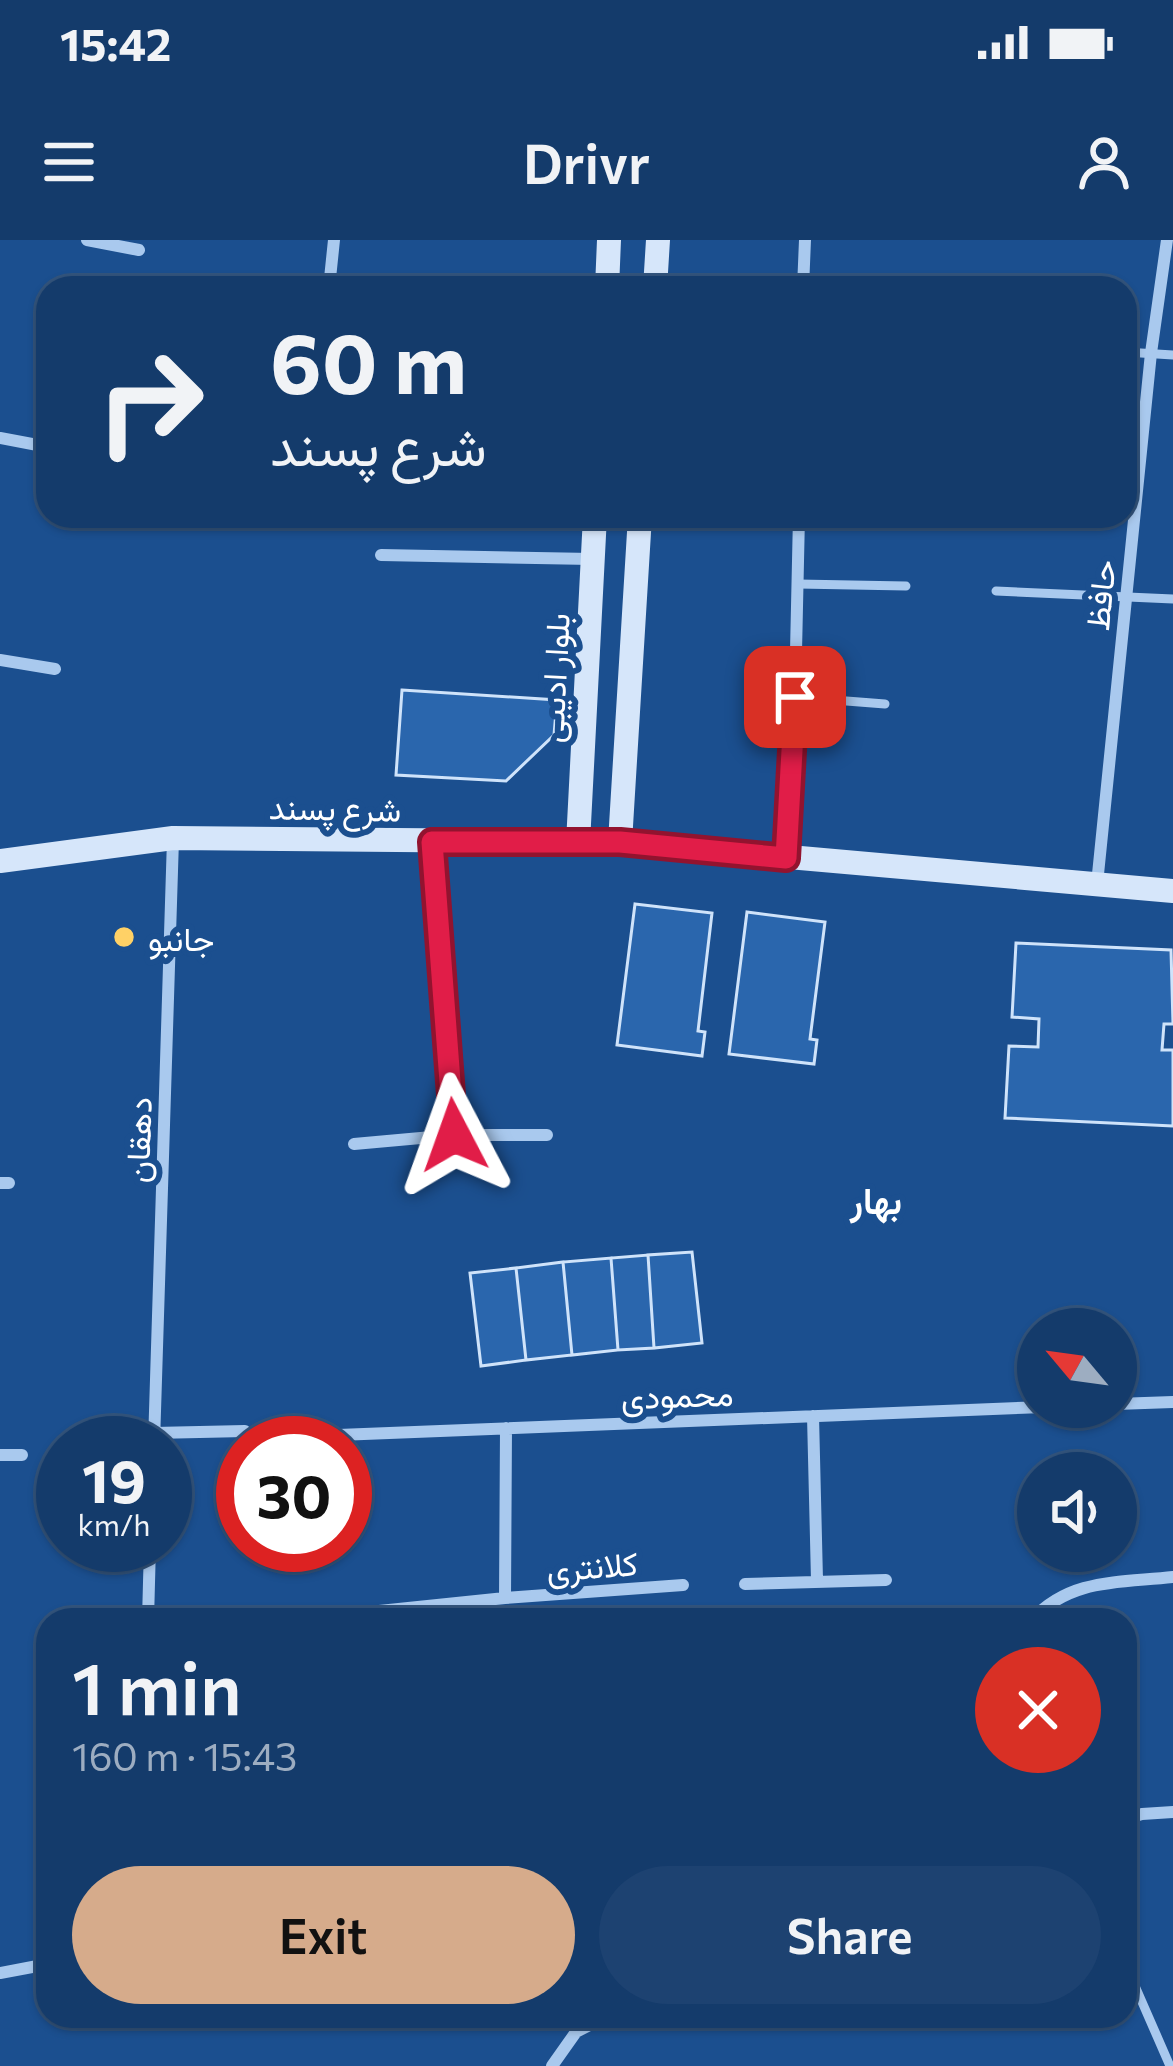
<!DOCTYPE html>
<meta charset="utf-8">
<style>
:root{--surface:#143b6b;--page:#1d4271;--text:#f1f3f6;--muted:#9dadc1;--line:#33557e;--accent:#d6ab8b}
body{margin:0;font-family:Commissioner,Vazirmatn,sans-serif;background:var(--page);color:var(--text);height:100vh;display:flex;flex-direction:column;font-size:45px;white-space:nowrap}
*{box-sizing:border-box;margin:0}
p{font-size:39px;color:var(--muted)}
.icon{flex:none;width:66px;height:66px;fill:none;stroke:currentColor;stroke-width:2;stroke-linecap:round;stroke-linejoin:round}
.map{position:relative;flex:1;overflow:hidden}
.side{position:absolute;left:36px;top:1368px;width:1101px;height:420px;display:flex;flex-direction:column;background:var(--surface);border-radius:36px;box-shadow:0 3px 9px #0004,0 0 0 3px var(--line)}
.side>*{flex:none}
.banner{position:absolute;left:36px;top:36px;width:1101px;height:252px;border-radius:36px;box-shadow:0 3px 9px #0004,0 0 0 3px var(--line);background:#143b6b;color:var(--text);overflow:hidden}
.needle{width:78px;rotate:299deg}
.buttons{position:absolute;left:1017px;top:1068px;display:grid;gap:24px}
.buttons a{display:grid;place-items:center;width:120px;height:120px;border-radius:50%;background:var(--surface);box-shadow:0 3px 9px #0004,0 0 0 3px var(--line);font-size:60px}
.speed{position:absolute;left:36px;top:1176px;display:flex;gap:24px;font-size:60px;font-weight:700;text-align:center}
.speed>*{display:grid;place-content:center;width:156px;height:156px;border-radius:50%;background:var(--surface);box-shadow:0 3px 9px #0004,0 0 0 3px var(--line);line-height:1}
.speed small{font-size:30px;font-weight:400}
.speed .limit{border:18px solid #d22;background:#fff;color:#111}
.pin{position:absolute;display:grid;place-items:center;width:102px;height:102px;color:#fff;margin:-51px;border-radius:24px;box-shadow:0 6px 18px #0006}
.me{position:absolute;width:132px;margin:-66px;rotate:356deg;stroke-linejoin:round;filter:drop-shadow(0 0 9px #0008)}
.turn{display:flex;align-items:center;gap:42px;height:252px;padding:0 36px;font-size:54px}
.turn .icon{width:156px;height:156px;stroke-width:2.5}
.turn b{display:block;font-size:84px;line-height:102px}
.round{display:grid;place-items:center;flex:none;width:126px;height:126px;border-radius:63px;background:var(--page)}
.overview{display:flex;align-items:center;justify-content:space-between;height:204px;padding:0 36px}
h1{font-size:72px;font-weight:600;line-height:90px}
.cta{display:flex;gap:24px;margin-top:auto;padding:24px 36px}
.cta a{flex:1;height:138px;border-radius:72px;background:var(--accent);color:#111;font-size:48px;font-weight:600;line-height:138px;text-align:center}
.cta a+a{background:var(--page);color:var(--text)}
.status{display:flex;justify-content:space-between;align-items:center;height:84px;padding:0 60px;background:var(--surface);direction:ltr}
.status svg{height:33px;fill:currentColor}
header{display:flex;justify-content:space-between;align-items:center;height:156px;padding:0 36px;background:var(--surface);font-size:54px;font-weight:600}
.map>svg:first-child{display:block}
.building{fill:#2a66ad;stroke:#cfe3fa;stroke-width:3}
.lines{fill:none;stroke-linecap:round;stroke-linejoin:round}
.service{stroke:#a9c9ee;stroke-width:9}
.minor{stroke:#a9c9ee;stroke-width:12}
.secondary{stroke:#d6e6fa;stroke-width:24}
.route-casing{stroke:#92132f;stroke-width:30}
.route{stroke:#e11d48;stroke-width:21}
.poi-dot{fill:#ffd166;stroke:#1b4f8f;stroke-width:4.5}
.labels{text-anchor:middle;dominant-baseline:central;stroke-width:12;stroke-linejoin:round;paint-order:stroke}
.street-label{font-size:33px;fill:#fff;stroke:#1b4f8f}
.poi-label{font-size:33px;fill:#fff;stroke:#1b4f8f;text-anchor:start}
.neighbourhood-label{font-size:36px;font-weight:bold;fill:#fff;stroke:#1b4f8f}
</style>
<div class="status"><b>15:42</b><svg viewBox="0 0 49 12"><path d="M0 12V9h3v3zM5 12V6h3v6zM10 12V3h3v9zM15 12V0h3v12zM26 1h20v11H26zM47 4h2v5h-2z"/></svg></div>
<header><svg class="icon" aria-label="menu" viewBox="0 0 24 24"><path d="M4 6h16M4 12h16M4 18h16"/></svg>Drivr<svg class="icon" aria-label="person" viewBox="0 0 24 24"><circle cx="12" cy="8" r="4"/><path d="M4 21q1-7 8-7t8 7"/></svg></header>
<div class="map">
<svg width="1173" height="1826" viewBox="0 0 1173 1826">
<rect width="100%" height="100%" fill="#1b4f8f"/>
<!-- building -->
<path class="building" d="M402 450 557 460 554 495 506 541 396 535Z
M635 664 712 673 698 791 705 792 702 816 617 805Z
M747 672 825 682 810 799 817 800 814 824 729 814Z
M1016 703 1171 710 1173 784H1164L1162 810H1173V886L1005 878 1009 806 1038 807 1039 779 1012 777Z
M692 1012 702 1103 654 1108 648 1015Z
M648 1015 654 1108 618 1110 611 1018Z
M611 1018 618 1110 572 1115 563 1022Z
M563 1022 572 1115 526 1120 516 1028Z
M516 1028 526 1120 481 1126 470 1033Z"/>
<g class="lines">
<!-- service -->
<path class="service" d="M1125 112 1173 115
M798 344 906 346
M996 351 1173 359
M795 457 885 464
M1125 1723 1170 1826"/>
<!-- minor -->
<path class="minor" d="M87 0 139 10
M329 48 334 0
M803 48 805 0
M0 198 48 207
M381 315 592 319
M0 420 55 429
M432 602 454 895
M786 617 795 457 799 276
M1097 644 1151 113 1167 0
M354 904 454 895H547
M0 943H9
M1116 1164 1173 1162
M813 1176 817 1340
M154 1193 245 1191
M313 1196 1044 1167
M154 1203 173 599
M0 1215H22
M745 1344 886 1340
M505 1358 506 1188
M148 1380 150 1305
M292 1380 505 1358 683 1345
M1032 1380C1070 1338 1120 1343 1173 1337
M1125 1579 1142 1574 1173 1572
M0 1733 48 1724
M552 1826 576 1792 607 1776"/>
<!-- secondary -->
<path class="secondary" d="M607 48 609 0
M655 48 658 0
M620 602 640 276
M578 603 595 276
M0 621 173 598 620 602 1173 651"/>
</g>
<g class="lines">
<!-- route casing -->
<g class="route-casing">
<path id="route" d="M454 895 432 602H620L786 618 795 457"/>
</g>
<!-- route -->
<use href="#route" class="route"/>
</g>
<!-- markers -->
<circle class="poi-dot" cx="124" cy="697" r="12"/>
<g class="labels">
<!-- street labels -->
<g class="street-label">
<text transform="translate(1099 355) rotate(-84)">حافظ</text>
<text transform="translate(553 438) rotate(-87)">بلوار ادیبی</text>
<text transform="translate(335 567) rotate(1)">شرع پسند</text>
<text transform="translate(137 900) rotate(-88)">دهقان</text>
<text transform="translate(677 1154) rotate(-2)">محمودی</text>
<text transform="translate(592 1325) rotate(-4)">کلانتری</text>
</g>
<!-- poi labels -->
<g class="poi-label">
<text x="148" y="697">جانبو</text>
</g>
<!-- neighbourhood labels -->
<g class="neighbourhood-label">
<text x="876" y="959">بهار</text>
</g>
</g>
</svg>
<div class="buttons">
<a><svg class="needle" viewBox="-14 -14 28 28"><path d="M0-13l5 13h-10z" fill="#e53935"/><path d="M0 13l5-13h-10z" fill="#9dadc1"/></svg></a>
<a><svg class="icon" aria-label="sound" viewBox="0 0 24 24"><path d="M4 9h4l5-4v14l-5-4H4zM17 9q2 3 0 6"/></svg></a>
</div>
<div class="speed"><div>19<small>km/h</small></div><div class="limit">30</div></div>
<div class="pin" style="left:795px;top:457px;background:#d93025"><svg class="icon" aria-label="arrive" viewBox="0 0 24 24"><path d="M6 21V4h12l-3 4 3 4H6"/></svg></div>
<svg class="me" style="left:454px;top:895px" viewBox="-20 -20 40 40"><path d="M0-17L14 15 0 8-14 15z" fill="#e11d48" stroke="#fff" stroke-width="4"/></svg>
<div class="banner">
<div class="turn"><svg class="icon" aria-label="right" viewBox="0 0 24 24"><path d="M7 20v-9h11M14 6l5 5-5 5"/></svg><div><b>60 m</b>شرع پسند</div></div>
</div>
<section class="side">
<div class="overview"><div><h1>1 min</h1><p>160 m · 15:43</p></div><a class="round" style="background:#d93025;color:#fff"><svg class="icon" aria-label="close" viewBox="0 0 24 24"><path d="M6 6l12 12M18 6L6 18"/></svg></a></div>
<div class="cta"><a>Exit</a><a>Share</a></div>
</section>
</div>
